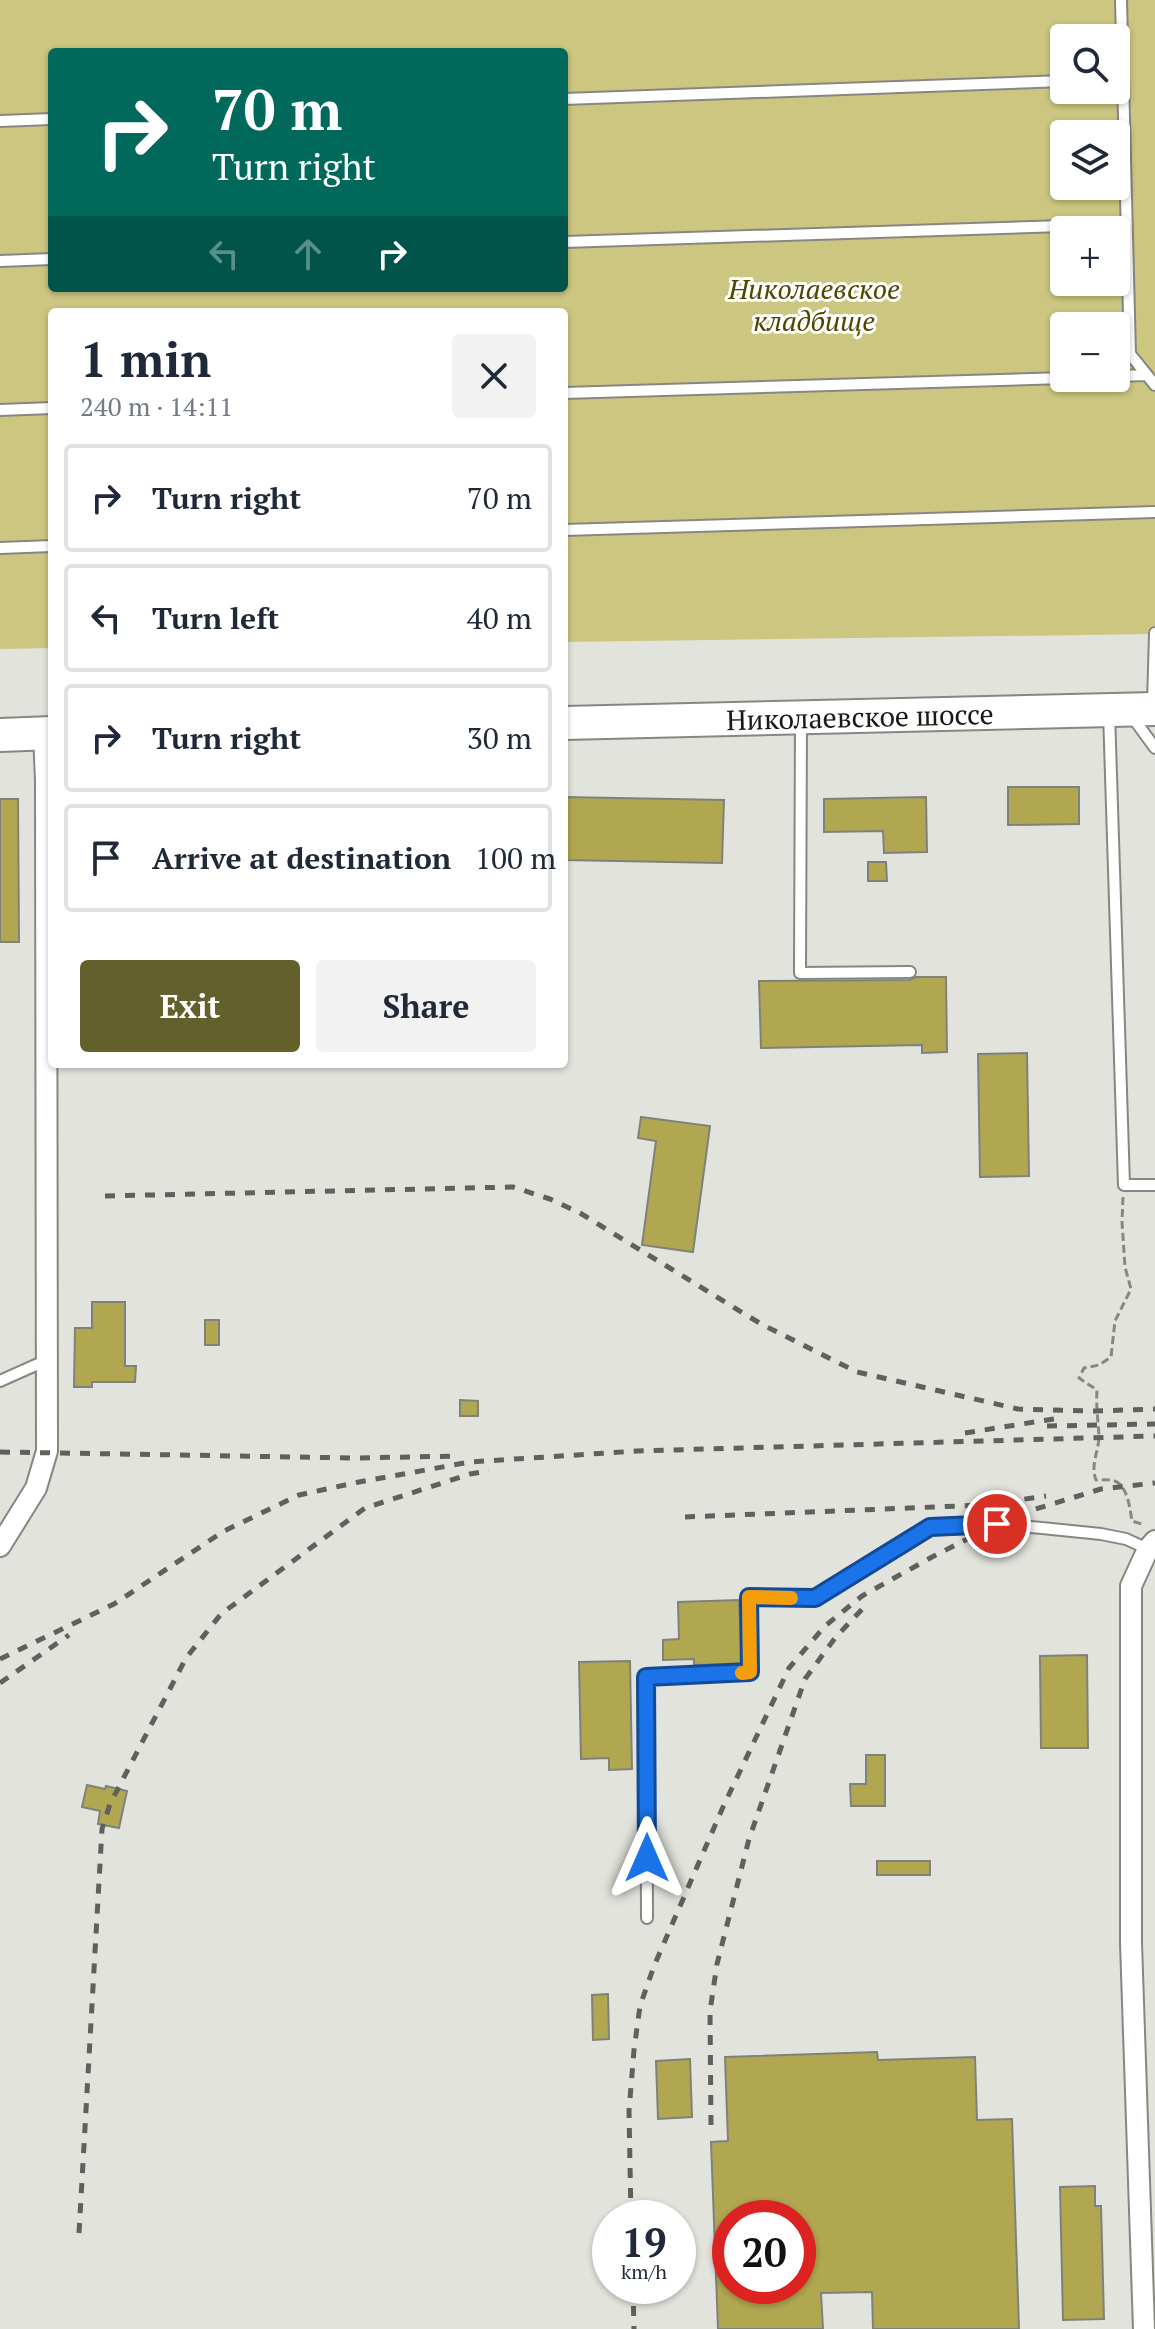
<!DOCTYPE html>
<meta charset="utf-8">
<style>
:root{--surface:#fff;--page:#f2f2f3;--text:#1f2937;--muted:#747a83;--line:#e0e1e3;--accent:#64602c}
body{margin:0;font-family:"PT Serif",serif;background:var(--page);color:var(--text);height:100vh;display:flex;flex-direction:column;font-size:30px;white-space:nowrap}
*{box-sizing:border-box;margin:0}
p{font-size:26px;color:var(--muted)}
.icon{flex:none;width:44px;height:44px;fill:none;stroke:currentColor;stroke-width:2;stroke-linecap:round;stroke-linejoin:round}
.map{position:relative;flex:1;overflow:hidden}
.drawer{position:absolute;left:48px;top:308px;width:520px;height:760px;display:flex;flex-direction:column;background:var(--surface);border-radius:8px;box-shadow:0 2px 6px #0004}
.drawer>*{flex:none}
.guide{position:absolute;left:48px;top:48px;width:520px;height:244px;border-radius:8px;box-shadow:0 2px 6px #0004;background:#00695c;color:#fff;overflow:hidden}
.buttons{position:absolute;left:1050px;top:24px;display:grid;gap:16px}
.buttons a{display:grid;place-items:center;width:80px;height:80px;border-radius:8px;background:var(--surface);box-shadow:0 2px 6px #0004;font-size:40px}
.speed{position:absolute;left:592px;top:2200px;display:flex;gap:16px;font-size:40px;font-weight:700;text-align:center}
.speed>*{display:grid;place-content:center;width:104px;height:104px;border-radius:50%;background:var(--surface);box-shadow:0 2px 6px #0004;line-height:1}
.speed small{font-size:20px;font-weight:400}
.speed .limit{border:12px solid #d22;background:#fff;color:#111}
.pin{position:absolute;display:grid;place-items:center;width:68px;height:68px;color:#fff;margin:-34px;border:4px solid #fff;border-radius:50%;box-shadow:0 2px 8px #0007}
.me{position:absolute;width:88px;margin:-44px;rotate:0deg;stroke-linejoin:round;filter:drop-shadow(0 0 6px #0008)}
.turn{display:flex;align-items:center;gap:28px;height:168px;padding:0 32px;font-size:36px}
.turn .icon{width:104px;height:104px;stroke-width:2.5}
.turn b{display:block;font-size:56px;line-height:68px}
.lanes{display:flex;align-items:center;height:76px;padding:0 32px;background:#0003;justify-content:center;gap:40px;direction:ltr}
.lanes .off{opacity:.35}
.round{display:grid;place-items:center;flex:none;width:84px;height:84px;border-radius:8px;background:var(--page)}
.overview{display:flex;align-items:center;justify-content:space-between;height:136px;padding:0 32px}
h1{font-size:48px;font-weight:800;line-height:60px}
.cta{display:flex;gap:16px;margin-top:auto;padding:16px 32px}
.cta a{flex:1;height:92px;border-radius:8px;background:var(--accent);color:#fff;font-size:32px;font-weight:800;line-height:92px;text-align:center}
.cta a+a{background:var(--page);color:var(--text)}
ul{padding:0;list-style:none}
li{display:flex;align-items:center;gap:24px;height:108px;margin:0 16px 12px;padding:0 16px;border:4px solid var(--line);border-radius:8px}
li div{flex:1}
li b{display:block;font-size:30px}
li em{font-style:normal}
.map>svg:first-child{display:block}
.green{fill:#ccc681;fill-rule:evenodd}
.building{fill:#b0a750;stroke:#81817c;stroke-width:2;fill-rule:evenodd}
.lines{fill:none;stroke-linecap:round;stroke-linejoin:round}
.service-casing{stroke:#878782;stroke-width:14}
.minor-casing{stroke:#878782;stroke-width:24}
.primary-casing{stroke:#878782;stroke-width:36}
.path{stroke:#878783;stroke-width:3;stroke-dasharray:8 4;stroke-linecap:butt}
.service{stroke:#fff;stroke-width:10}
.minor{stroke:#fff;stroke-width:20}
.primary{stroke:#fff;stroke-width:32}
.rail{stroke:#60605d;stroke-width:5;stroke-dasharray:10 10;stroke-linecap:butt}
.route-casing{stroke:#114b97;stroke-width:20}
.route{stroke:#1a73e8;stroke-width:14}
.slow{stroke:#f59e0b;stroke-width:14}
.labels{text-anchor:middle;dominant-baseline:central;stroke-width:6;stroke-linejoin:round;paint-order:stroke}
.park-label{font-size:28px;font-style:italic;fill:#4e4700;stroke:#fffffe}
.street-label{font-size:28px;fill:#191917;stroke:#fffffe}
</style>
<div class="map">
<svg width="1155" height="2329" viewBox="0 0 1155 2329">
<rect width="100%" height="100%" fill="#e3e3dd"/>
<!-- green -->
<path class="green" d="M0 0H1155V634L564 642V312H52V648L0 649ZM1064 38H1116V90H1064ZM52 52H564V288H52ZM1064 134H1116V186H1064ZM1064 230H1116V282H1064ZM1064 326H1116V378H1064Z"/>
<!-- building -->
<path class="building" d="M1008 787H1079V824L1008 825Z
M564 797 724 800 722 863 564 860Z
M926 797 927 852 884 853 883 831 824 832V799Z
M0 799H18L19 942H0Z
M868 862H886L887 881H868Z
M916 977H946L947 1052 922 1053V1045L761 1048 759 981 910 980Z
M1027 1053 1029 1176 980 1177 978 1054Z
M641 1117 710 1126 693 1252 642 1245 656 1141 638 1138Z
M92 1302H125V1366H136L135 1382H92V1387H74L75 1328H92Z
M205 1320H219V1345H205Z
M460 1400 478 1401V1416H460Z
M739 1600 742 1664 694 1665V1659L663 1660V1640L679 1639 678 1602Z
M1087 1655 1088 1748H1041L1040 1656Z
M630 1661 632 1769 609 1770V1758L581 1759 579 1662Z
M866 1755H885V1806H851L850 1784H866Z
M87 1785 105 1789 106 1786 127 1791 119 1828 98 1824 100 1811 82 1807Z
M877 1861H930V1875H877Z
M608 1994 609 2039 593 2040 592 1995Z
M877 2052 878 2060 975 2057 977 2120 1012 2119 1019 2329H873L872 2292 821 2293 823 2329H718L711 2142 728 2141 725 2057ZM730 2218H798V2286H730Z
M690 2059 692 2117 658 2119 656 2061Z
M1095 2186V2206H1101L1104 2319 1063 2320 1060 2187Z"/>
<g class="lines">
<!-- service casing -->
<g class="service-casing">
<path id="service" d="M1121 0 1130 354 1155 385
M564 99 1064 81
M0 121 52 119
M564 242 1127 224
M0 261 52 259
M1116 376 1147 375
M564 393 1064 378
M0 410 52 408
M564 530 1155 512
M0 548 52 546
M1153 703 1155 633
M1109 712 1124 1185H1155
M1131 715 1155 748
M801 720 800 973 910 972
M0 1381 47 1360
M647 1918 646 1677 750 1672 749 1597 815 1598 930 1527 997 1524 1042 1528 1101 1534 1126 1539 1148 1549"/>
</g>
<!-- minor casing -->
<g class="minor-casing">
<path id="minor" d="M0 1546 36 1488 47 1451 46 781 44 733
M1144 2329 1131 1943V1586L1148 1549 1155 1541"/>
</g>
<!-- primary casing -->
<g class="primary-casing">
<g id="primary">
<path id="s1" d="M564 723 1155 709"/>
<path d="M0 735 52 733"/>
</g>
</g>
<!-- path -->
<path class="path" d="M1123 1197 1122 1222 1125 1267 1131 1289 1115 1321 1111 1357 1099 1365 1084 1368 1079 1378 1097 1390C1096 1406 1098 1420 1099 1436 1099 1451 1090 1465 1096 1480 1102 1480 1112 1479 1117 1482 1128 1489 1130 1509 1132 1521L1145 1525"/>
<!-- service -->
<use href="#service" class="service"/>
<!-- minor -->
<use href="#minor" class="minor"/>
<!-- primary -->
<use href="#primary" class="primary"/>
<!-- rail -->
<path class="rail" d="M105 1196 513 1187 550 1199 580 1213 761 1324 857 1372 1018 1409 1096 1411 1155 1409
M1047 1426 1155 1424
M965 1433 1060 1418
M0 1452 356 1458 460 1456
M685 1517 984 1505 1046 1496
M0 1659 114 1604 224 1531 299 1495 359 1482 470 1462 637 1451 1155 1436
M0 1683 69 1635
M711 2125 710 2011 717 1964 749 1839 805 1679 835 1638 867 1604
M631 2218 629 2111 634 2050 640 2006 654 1966 723 1807 789 1668 825 1626 862 1596 932 1557 1013 1516 1101 1489 1155 1483
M79 2233 102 1829 110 1804 186 1658 221 1614 365 1508 470 1474 489 1471
M633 2286 634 2329"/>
</g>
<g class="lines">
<!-- route casing -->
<g class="route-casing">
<path id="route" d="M647 1858 646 1677 750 1672 749 1597 815 1598 930 1527 997 1524"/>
</g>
<!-- route -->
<use href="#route" class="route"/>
<!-- slow -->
<path class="slow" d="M742 1673 750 1672 749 1597 791 1598"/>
</g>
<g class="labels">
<!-- park labels -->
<g class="park-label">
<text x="814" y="288">Николаевское<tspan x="814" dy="32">кладбище</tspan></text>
</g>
<!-- street labels -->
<g class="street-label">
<text stroke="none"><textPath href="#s1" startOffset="296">Николаевское шоссе</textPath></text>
</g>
</g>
</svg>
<div class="buttons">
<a><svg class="icon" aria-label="search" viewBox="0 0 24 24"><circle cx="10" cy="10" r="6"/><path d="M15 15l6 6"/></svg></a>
<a><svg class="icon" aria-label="layers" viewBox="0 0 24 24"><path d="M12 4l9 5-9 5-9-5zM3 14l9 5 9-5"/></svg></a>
<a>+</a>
<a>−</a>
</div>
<div class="speed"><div>19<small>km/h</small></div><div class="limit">20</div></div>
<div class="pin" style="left:997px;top:1524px;background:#d93025"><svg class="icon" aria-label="arrive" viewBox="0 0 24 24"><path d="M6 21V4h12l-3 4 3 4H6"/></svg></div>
<svg class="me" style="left:647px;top:1858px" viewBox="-20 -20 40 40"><path d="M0-17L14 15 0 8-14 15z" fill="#1a73e8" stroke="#fff" stroke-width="4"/></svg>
<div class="guide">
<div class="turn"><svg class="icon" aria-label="right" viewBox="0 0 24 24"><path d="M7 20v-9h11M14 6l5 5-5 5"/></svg><div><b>70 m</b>Turn right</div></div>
<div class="lanes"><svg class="icon off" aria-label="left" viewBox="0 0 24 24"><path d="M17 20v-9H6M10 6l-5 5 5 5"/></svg><svg class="icon off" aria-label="ahead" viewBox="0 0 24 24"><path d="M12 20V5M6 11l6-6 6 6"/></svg><svg class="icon" aria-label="right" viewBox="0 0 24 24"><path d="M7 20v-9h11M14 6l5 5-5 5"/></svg></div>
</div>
<section class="drawer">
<div class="overview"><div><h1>1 min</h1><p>240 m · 14:11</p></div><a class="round"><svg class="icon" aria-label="close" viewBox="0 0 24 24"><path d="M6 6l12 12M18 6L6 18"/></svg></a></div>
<ul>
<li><svg class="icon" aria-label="right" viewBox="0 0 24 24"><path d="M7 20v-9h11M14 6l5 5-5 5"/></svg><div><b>Turn right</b></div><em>70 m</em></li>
<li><svg class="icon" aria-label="left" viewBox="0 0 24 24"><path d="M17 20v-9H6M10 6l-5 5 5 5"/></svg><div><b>Turn left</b></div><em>40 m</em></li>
<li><svg class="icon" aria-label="right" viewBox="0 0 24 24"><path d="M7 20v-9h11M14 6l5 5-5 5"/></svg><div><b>Turn right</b></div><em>30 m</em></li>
<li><svg class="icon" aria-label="arrive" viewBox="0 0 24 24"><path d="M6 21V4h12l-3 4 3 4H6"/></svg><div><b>Arrive at destination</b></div><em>100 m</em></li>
</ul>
<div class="cta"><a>Exit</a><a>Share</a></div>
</section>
</div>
